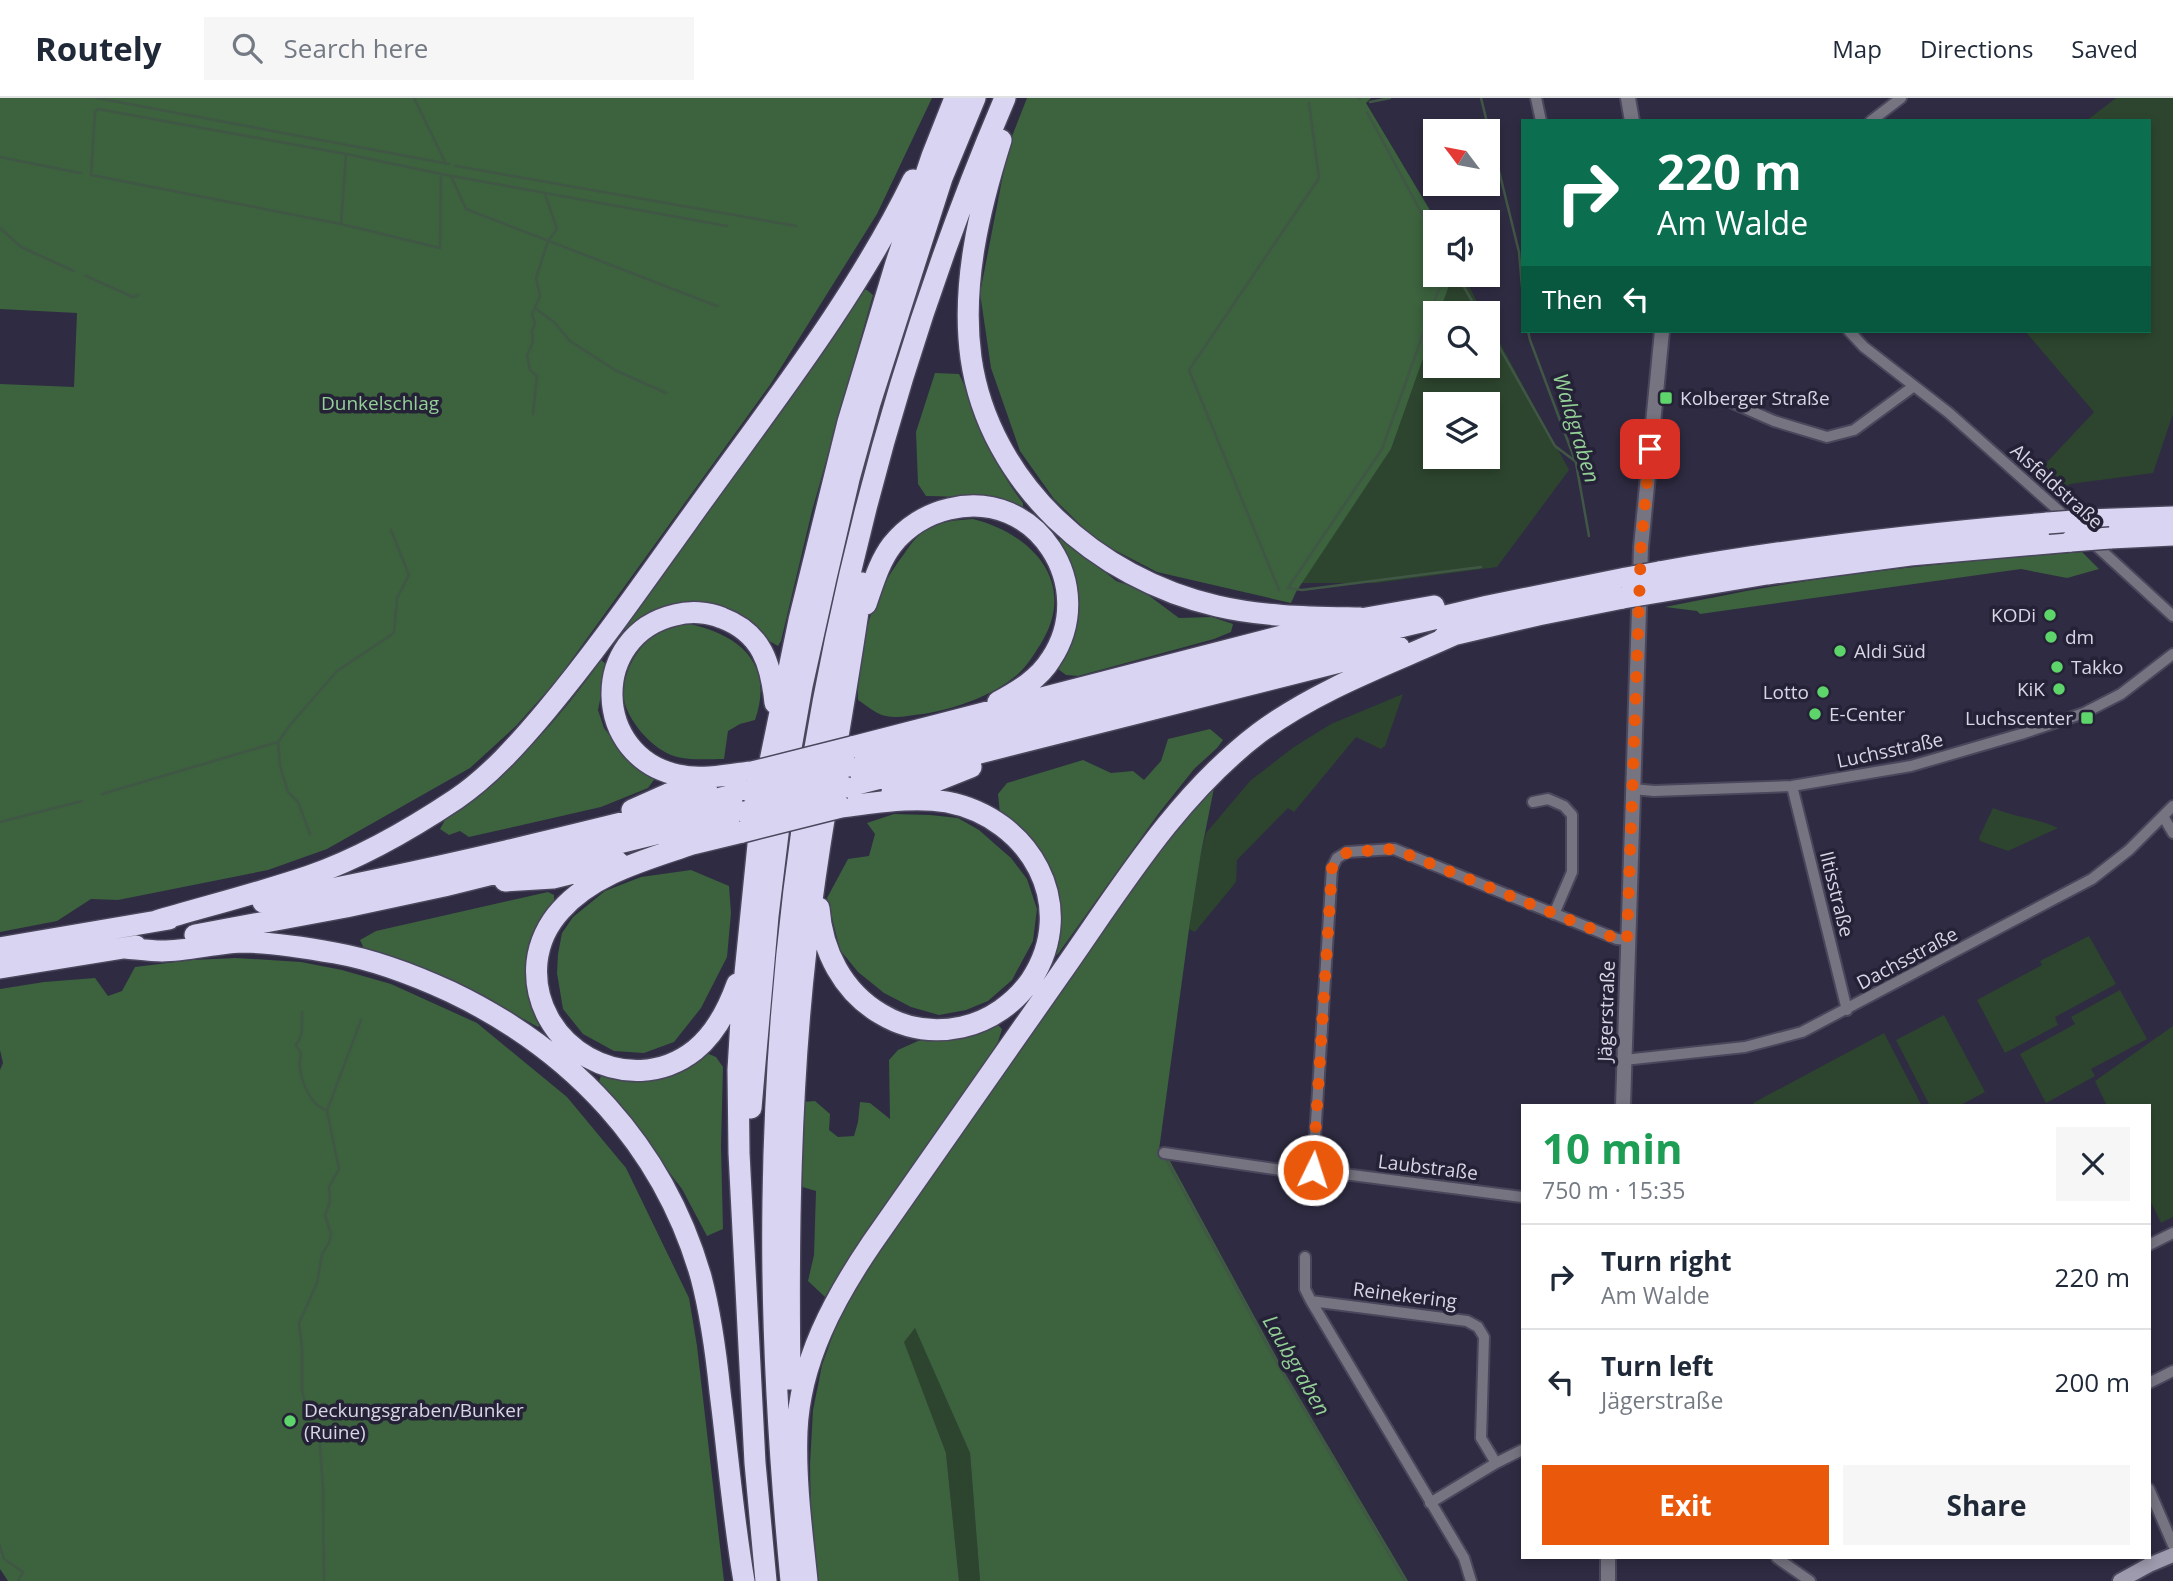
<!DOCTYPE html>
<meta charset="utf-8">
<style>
:root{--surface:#fff;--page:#f6f6f7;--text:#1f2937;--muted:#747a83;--line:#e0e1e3;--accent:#ea580c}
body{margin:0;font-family:"Open Sans",sans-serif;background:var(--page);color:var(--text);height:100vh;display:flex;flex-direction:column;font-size:26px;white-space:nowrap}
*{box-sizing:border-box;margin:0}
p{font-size:23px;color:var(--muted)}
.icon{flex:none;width:38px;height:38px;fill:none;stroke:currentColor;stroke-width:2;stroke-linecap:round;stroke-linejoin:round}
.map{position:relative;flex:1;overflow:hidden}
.sheet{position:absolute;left:1521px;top:1006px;width:630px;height:455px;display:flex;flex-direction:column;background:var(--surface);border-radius:0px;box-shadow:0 4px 10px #0003}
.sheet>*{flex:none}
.guide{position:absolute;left:1521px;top:21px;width:630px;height:214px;border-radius:0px;box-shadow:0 4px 10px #0003;background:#0b6e4f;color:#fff;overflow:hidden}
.needle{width:46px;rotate:302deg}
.controls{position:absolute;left:1423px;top:21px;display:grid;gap:14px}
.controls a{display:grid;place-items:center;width:77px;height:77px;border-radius:0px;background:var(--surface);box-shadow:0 4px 10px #0003;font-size:35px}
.pin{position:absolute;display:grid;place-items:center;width:60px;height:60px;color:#fff;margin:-30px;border-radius:14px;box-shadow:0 4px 10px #0006}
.me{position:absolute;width:77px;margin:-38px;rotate:4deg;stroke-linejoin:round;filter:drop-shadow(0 0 5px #0008)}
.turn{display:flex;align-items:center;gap:24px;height:147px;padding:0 21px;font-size:32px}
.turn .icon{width:91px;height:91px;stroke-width:2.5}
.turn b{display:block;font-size:49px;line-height:60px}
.then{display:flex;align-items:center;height:66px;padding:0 21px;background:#0003;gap:14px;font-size:26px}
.round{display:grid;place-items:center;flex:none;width:74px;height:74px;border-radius:0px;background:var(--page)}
.summary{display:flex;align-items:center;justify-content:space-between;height:119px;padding:0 21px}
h1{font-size:42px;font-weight:700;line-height:52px;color:#1e9e55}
.action{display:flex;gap:14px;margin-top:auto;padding:14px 21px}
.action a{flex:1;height:80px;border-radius:0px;background:var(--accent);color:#fff;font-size:28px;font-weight:700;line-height:80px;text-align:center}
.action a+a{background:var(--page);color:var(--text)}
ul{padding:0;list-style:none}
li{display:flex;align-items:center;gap:21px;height:105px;padding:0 21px;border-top:2px solid var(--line)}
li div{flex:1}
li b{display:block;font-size:26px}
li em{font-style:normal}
header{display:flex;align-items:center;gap:42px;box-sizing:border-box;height:98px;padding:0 35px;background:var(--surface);border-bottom:2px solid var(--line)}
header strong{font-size:33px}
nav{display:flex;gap:38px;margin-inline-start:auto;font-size:24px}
.search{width:490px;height:63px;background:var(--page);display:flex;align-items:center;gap:18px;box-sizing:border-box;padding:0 24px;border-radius:0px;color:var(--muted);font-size:26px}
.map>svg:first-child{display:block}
.green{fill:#2d452e;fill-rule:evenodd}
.forest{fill:#3c623e}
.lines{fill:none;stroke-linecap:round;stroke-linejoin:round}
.stream{stroke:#415746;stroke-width:2.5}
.minor-casing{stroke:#4a465c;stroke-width:14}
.tertiary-casing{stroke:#4a465c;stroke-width:18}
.secondary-casing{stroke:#4a465c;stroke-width:18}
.motorway-casing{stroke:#4a465c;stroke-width:24}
.minor{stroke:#767480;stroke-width:10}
.tertiary{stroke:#767480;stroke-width:14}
.secondary{stroke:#9e9bae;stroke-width:14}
.motorway{stroke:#d9d4f2;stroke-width:21}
.motorway-bridge-casing{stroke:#4a465c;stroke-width:24;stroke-linecap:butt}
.motorway-bridge{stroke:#d9d4f2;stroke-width:21}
.route{stroke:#ea580c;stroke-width:12;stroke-dasharray:0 21.6}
.poi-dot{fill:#5ed56b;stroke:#252137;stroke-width:2.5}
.labels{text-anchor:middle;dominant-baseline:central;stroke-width:7;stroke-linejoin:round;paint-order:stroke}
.poi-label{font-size:19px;fill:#d8d6e5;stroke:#252137;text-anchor:start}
.park-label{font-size:19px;fill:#93d096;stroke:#252137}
.street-label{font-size:19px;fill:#d8d6e5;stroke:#252137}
.water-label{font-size:21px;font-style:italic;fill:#93d096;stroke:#252137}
</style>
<header>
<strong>Routely</strong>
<div class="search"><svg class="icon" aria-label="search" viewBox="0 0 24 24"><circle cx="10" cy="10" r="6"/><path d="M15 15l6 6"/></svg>Search here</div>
<nav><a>Map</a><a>Directions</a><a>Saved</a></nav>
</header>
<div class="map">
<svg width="2173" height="1483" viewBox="0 0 2173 1483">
<rect width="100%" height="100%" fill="#2f2b42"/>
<!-- green -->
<path class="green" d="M2116 0H2173V316L2153 375 2070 386 2053 396 2034 378 2094 314 2025 233H2149V23H2086Z
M1453 177H1463L1483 215H1439Z
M1488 223 1569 372 1497 469 1376 485H1301L1391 351 1435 227V268H1488ZM1435 306H1488V359H1435Z
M1403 596 1385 648 1381 651 1356 639 1294 714 1288 710 1237 762 1236 784 1195 834 1189 831 1201 755 1206 735 1251 682 1294 649 1331 626Z
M1993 710C2014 719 2037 720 2058 730L2008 753 1980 743 1979 740Z
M2089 838 2116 886 2055 919 2058 927 2005 955 1977 902 2042 867 2040 863Z
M2120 892 2147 941 2091 971 2095 978 2046 1005 2020 956 2075 926 2071 919Z
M1944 917 1985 994 1959 1008H1930L1896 942Z
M2173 928V1119L2161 1125 2149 1100V1008H2107L2095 983Z
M1884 935 1922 1008H1755L1753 1005Z
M915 1229 970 1355 980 1483H959L946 1355 903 1243Z"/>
<!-- forest -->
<path class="forest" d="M0 0H932L877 116 770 287 557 582 516 628 470 670 327 751 268 772 118 802 91 801 57 823 0 834V286L74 289 77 215 0 211Z
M1027 0H1371L1366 5 1437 124H1435V177H1453L1439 215H1435V227L1391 351 1296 494 1291 505 1157 474 1097 443 1054 401 1020 353 991 270 980 195 1009 46Z
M861 191 867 192 873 197 812 413 781 543 778 548 769 543 756 530 707 510 626 534 624 527 630 518 758 344 851 203Z
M935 275 959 276C965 288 969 299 973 312 985 344 1002 378 1023 405V412C987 403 963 398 926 398L918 386 916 334Z
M973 421C1033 436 1079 486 1040 547 1033 558 1026 569 1017 577 992 598 955 611 923 616 911 617 898 621 886 618 877 617 866 607 858 602 858 547 870 500 904 456 910 447 917 437 926 432 940 423 957 422 973 421Z
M1063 439 1116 483 1140 491 1179 520 1212 519 1233 526 1231 534 1214 541 1078 578 1066 577 1058 571C1089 515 1081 500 1056 444Z
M2082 454 2099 471 2067 480 2021 471 1700 516 1697 513 1665 509C1702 502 1738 494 1775 488 1876 471 1979 462 2082 454Z
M681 524C735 534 776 562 755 622L740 626 728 633 724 661C707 661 687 663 671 657 659 652 649 643 641 634 634 625 628 616 625 606 618 580 638 545 661 532 667 529 674 527 681 524Z
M601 562 607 567 598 612 604 630 621 652 640 671 656 679 648 690 601 709 469 739 460 733 449 737 440 731 445 722C508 677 556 626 601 562Z
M1210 631 1223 642 1217 650 1194 671 1159 715 1058 856 1051 861 1057 818 1000 716 998 696 1007 685 1083 662 1111 675 1133 673 1144 682 1161 663 1168 641Z
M1215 685 1201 755 1189 831 1159 1052 1165 1054 1285 1275 1408 1483H980L970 1355 915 1230 904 1244 946 1355 959 1483H817L811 1424 810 1366 813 1312 822 1267 842 1212 902 1120 1138 780Z
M894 716 930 717 958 720 979 732 996 747 1011 760 1027 781 1037 811 1033 843 1012 882 988 903 966 912 939 917 911 909 884 895 858 874 840 852 827 800 848 761 869 758 875 736 867 725Z
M691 772 729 788 731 815 727 859 701 910 674 944 644 955 614 953 583 936 563 911 557 875 558 856 562 835 573 819 605 793 641 779Z
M548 794 554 797V802L541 824 542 926 538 929C497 907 456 882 412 866 397 860 381 857 365 853L360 842 376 833Z
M236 860 301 864 342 872 391 886 477 925 567 999 626 1070 689 1200 697 1248 724 1483H8L0 1471V972L3 965 0 952V891L44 884 95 880 108 898 122 893 135 869 192 862Z
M995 924 1002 931 998 944 978 977 825 1199 808 1183 814 1157 816 1093 799 1088 803 1004 815 1003 830 1016 829 1032 838 1039 854 1038 858 1024 860 1004 870 1005 890 1021 889 962 898 952 918 943 940 940Z
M704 954 716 959 723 969 721 1048 723 1131 707 1138 682 1091 639 1035 597 990 602 974Z"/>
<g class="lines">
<!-- stream -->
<path class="stream" d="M97 0 449 66
M414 0 446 66
M1358 0 1360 1
M1481 0 1519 154 1522 189
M1370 4 1390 0
M1367 14 1435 140
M0 59 80 75
M456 68 796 128
M441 77 440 150 341 126 91 77 95 14 98 11 346 56 451 78 466 111 717 208
M452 78 727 128
M341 126 346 56
M0 130 21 149 74 173
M1444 177 1382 351 1288 490 1302 492 1481 469
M1457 177 1479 215
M86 178 133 199 138 197
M535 210 554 224 570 243 615 272 666 295
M1488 229 1555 348 1575 363
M1528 233 1530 242 1576 365 1589 438
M533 316 537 278 530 272 527 257 533 244 532 233 535 225 532 216 540 198 536 180 548 143 557 131 545 96
M1279 492 1189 272 1319 80 1309 5
M278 644 280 668 288 694 298 704 310 736
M102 696 278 644 290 627 337 573 394 535 397 500 409 477 391 432
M0 724 82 703
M302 914C301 928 305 935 296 947L301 956C296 973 308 1006 326 1012
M1167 1063 1277 1265 1405 1483
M307 1312 302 1293V1250L299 1225 317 1185 322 1156 329 1145 331 1136 325 1117 330 1104 329 1089 339 1071 327 1013 361 922
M320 1347 323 1391 324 1483
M0 1448 4 1461 23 1474 18 1483"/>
<!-- minor casing -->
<g class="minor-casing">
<path id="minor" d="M1536 0 1541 23
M1871 23 1901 0
M1849 233 1864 249 1949 315 2068 421
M1733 305 1774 323 1827 339 1854 332 1914 288
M2090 442 2173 518
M1792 688 1847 912
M1633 691 1654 693 1792 688 1911 668 2021 636 2084 615 2121 596 2173 556
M1533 704 1548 701 1564 708 1572 717V774L1554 816
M2163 718 2173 735
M1624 962 1745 949 1802 934 2092 781 2129 752 2173 708
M1164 1055 1309 1076 1313 1072 1522 1099
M1313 1072 1332 770 1337 760 1347 754 1394 751 1617 841 1627 842
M2149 1147 2173 1135
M1305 1159V1191L1311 1203 1464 1460 1471 1483
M1311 1203 1467 1223 1478 1229 1484 1239 1481 1340 1496 1365
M2149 1285 2173 1273
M2149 1391 2173 1447
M1430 1405 1496 1365 1522 1352
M1777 1460 1810 1483"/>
</g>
<!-- tertiary casing -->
<g class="tertiary-casing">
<path id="tertiary" d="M1628 0 1632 23
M1623 1008 1641 449 1662 233
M1608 1483V1460"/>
</g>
<!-- secondary casing -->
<g class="secondary-casing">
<path id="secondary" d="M2120 1483 2149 1467 2173 1457"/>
</g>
<!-- motorway casing -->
<g class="motorway-casing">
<path id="motorway" d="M1001 42C979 112 961 187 971 260 989 386 1098 481 1217 508 1264 519 1312 519 1360 520
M2087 422 2173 419
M2110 440 2173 437
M1659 474C1788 451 1917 436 2048 425
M1659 494 1767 476 1910 457 2071 443
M866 506C873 486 879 464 892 447 906 429 927 416 949 411 1037 389 1099 489 1051 561 1039 581 1018 593 998 604
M1444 539 1538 517 1623 500
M852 649 1321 528 1434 508
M848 668 1404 528 1488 508 1626 480
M752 674C728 676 702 683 678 677 592 659 589 537 675 517 690 513 708 514 722 520 762 535 771 566 775 605
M845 689 1399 549
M892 694 936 683 971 669
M632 712 668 696 707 686
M692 746C646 762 594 775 561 812 548 826 539 845 537 864 529 948 628 1005 695 952 716 935 728 911 737 886
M680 749 742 734
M505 783 553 780 618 764
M263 804C427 774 588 734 749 693
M819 810C822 853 843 894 881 916 906 931 934 935 962 929 990 923 1015 905 1031 882 1080 807 1030 720 947 704 912 698 876 705 841 709
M156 823C207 808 259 795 309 778 361 760 411 731 456 701 490 678 520 644 546 613 597 552 642 487 688 423 767 312 853 205 913 82
M195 837 346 809 444 788 745 714
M0 850 169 821
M125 850C137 851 150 853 162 853 190 853 218 844 246 844 276 845 307 850 335 855 375 862 414 877 451 894 572 952 663 1047 701 1179 711 1217 716 1255 720 1294 728 1357 733 1420 744 1483
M0 870 136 848
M751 1010 768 818 783 695 802 588 826 480 849 381 870 305 942 80 975 0
M790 1281C788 1138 790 994 806 852 819 729 846 608 862 485
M766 1483 755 1365 739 1055 738 972 742 905 763 697 799 522 848 324 896 165 932 58 955 0
M791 1483C779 1357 771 1230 773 1103 778 729 858 344 1005 0
M807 1483C802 1433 795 1383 797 1333 800 1263 834 1201 872 1145 935 1055 998 965 1061 875 1120 791 1176 698 1259 635 1320 590 1390 566 1458 535"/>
</g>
<!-- minor -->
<use href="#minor" class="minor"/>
<!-- tertiary -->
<use href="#tertiary" class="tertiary"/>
<!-- secondary -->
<use href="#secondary" class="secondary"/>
<!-- motorway -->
<use href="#motorway" class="motorway"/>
<!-- motorway-bridge casing -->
<g class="motorway-bridge-casing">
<path id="motorway-bridge" d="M2048 425 2087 422
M2071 443 2110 440
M1626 480 1659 474
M1623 500 1659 494
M752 674 852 649
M749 693 848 668
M745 714 845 689
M742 734 841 709"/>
</g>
<!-- motorway-bridge -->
<use href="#motorway-bridge" class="motorway-bridge"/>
</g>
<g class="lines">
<!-- route -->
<path class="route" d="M1313 1072 1332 770 1338 760 1348 754 1394 751 1617 841 1627 842 1641 449 1650 351"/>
</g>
<!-- markers -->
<g class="poi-dot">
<rect x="1659" y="293" width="14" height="14" rx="3.5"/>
<circle cx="2050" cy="517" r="7"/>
<circle cx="2051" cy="539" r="7"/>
<circle cx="1840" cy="553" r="7"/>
<circle cx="2057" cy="569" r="7"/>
<circle cx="2059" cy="591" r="7"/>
<circle cx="1823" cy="594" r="7"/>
<circle cx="1815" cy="616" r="7"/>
<rect x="2080" y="613" width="14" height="14" rx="3.5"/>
<circle cx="290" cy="1323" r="7"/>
</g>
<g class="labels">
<!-- poi labels -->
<g class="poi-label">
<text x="1680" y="300">Kolberger Straße</text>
<text x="2036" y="517" text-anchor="end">KODi</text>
<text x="2065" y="539">dm</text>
<text x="1854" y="553">Aldi Süd</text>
<text x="2071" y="569">Takko</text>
<text x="2045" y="591" text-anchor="end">KiK</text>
<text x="1809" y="594" text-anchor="end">Lotto</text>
<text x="1829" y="616">E-Center</text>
<text x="2073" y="620" text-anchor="end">Luchscenter</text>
<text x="304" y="1312">Deckungsgraben/Bunker<tspan x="304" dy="22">(Ruine)</tspan></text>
</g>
<!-- park labels -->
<g class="park-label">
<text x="380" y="305">Dunkelschlag</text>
</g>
<!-- street labels -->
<g class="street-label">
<text transform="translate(2057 388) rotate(42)">Alsfeldstraße</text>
<text transform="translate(1890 652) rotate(-12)">Luchsstraße</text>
<text transform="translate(1837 796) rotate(76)">Iltisstraße</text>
<text transform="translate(1907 860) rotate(-28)">Dachsstraße</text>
<text transform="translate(1606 913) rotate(-88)">Jägerstraße</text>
<text transform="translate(1428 1069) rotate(7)">Laubstraße</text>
<text transform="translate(1405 1197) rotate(7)">Reinekering</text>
</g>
<!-- water labels -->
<g class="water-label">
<text transform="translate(1577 330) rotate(73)">Waldgraben</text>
<text transform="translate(1297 1267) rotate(60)">Laubgraben</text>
</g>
</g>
</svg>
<div class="controls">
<a><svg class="needle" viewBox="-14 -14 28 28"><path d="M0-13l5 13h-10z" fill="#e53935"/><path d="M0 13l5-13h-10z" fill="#747a83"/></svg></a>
<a><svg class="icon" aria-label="sound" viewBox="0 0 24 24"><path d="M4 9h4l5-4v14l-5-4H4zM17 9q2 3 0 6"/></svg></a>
<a><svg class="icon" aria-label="search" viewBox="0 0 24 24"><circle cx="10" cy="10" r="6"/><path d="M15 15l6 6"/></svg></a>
<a><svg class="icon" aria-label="layers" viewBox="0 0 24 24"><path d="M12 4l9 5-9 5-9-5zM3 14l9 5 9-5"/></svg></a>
</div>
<div class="pin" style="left:1650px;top:351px;background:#d93025"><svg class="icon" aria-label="arrive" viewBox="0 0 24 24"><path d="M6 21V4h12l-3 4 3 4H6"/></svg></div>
<svg class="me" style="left:1313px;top:1072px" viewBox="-20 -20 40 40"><circle r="17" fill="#ea580c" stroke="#fff" stroke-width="3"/><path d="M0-11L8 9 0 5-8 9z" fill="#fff"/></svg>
<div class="guide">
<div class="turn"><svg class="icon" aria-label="right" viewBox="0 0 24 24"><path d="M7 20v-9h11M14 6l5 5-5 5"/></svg><div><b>220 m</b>Am Walde</div></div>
<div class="then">Then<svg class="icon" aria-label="left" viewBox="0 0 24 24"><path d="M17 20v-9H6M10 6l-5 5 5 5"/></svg></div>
</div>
<section class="sheet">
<div class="summary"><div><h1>10 min</h1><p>750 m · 15:35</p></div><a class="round"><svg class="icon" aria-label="close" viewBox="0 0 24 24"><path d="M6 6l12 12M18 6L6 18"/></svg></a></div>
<ul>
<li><svg class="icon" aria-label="right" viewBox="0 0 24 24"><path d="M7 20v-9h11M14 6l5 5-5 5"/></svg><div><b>Turn right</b><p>Am Walde</p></div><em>220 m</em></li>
<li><svg class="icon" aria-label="left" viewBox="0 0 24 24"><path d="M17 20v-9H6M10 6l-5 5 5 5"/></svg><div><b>Turn left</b><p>Jägerstraße</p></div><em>200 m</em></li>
</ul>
<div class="action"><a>Exit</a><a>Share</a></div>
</section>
</div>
